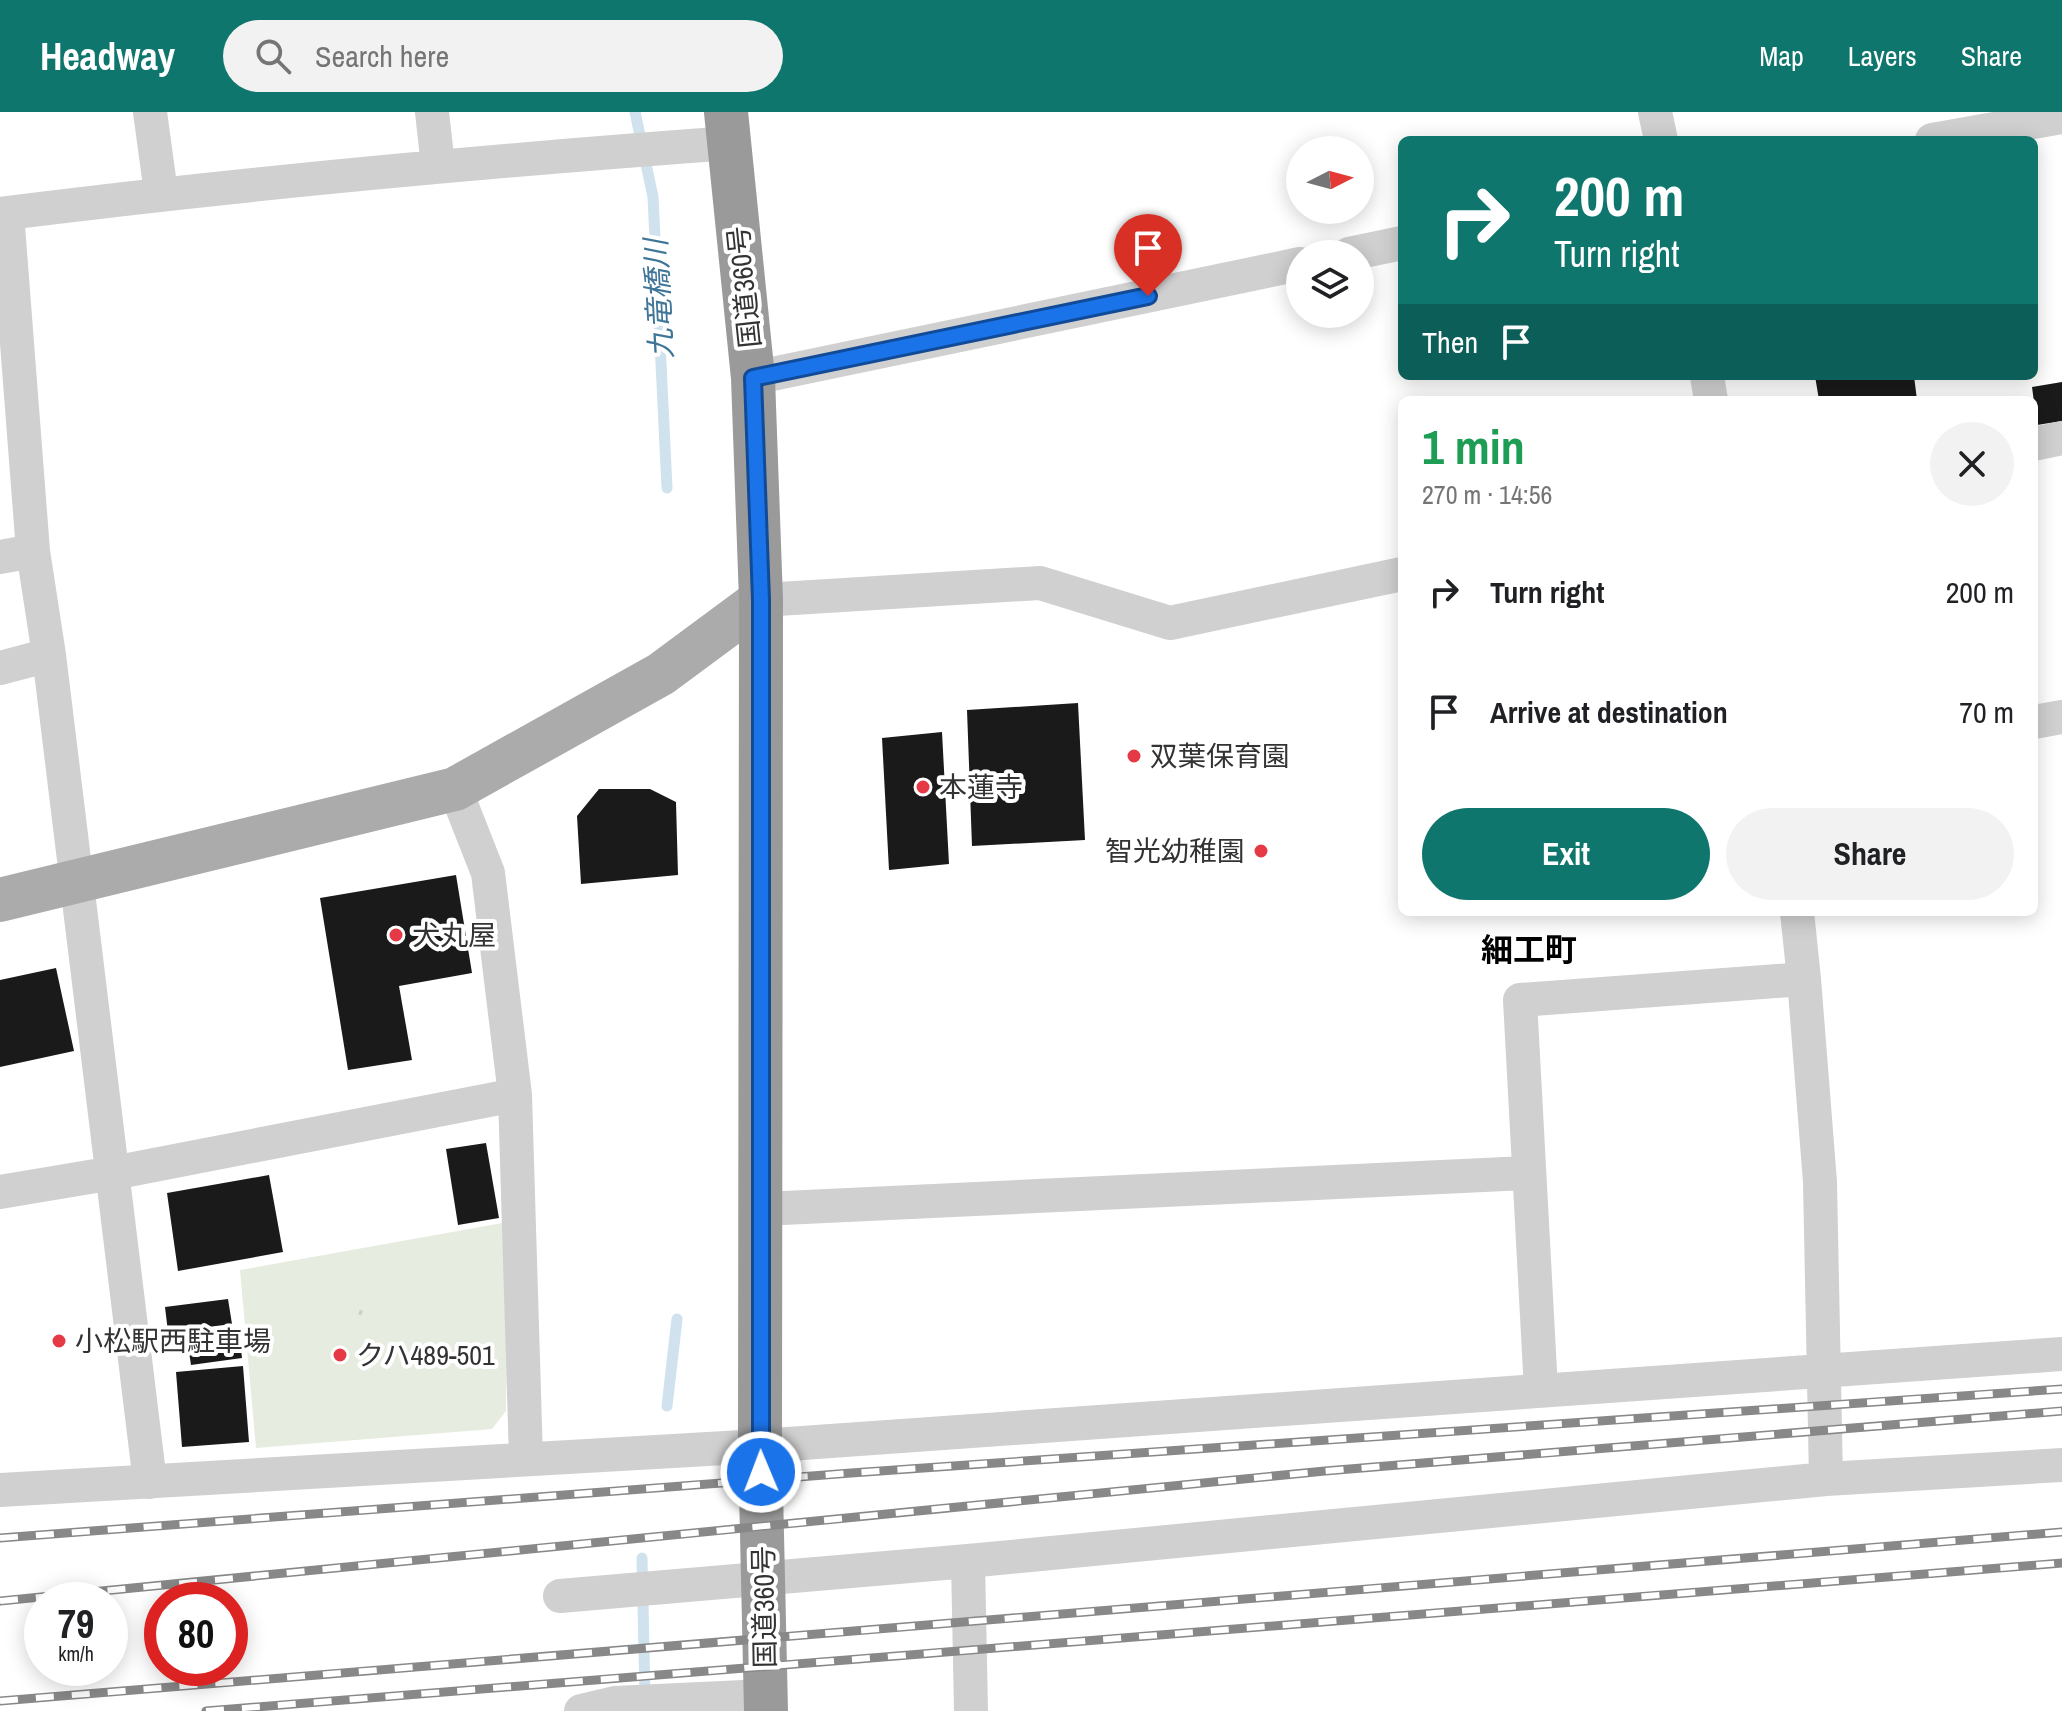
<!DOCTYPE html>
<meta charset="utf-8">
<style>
:root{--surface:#fff;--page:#f2f2f2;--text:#202124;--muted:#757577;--accent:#0f766e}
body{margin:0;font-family:"Archivo Narrow","Noto Sans JP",sans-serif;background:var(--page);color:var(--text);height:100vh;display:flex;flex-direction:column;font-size:30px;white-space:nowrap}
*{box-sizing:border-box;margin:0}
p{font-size:26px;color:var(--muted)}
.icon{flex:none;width:44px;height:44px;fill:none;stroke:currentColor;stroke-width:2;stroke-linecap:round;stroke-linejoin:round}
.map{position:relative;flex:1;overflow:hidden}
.side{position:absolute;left:1398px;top:284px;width:640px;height:520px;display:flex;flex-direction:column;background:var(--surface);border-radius:12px;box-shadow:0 4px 20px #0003}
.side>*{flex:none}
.guide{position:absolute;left:1398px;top:24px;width:640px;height:244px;border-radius:12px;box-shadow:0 4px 20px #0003;background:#0f766e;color:#fff;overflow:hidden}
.needle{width:52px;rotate:84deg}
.fabs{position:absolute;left:1286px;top:24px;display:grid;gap:16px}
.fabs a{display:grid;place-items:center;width:88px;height:88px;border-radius:50%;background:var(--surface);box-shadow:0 4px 20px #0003;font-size:40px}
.speed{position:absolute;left:24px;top:1470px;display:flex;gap:16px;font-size:40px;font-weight:700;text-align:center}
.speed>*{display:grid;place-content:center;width:104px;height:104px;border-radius:50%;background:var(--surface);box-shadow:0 4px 20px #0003;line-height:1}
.speed small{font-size:20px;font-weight:400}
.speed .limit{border:12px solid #d22;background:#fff;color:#111}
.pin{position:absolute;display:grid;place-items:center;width:68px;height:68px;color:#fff;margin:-82px -34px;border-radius:50% 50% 50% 0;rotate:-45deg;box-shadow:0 0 8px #0007}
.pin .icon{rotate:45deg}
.me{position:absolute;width:88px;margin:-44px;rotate:359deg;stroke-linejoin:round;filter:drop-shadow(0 0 6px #0008)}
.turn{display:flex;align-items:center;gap:28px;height:168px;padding:0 24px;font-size:36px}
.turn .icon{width:104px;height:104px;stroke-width:2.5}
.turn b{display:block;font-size:56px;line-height:68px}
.then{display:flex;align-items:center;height:76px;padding:0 24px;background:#0003;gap:16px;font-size:30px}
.round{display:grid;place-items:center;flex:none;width:84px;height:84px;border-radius:42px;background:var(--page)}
.headline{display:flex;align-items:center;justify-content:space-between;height:136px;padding:0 24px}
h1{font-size:48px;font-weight:800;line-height:60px;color:#1e9e55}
.button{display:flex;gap:16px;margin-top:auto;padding:16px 24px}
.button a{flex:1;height:92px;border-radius:48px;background:var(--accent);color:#fff;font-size:32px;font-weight:800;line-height:92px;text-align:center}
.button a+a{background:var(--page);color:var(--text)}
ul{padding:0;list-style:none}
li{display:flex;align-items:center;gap:24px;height:120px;padding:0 24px}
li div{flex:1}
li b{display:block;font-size:30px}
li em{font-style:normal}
header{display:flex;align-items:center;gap:48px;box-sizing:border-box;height:112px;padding:0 40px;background:var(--accent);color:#fff}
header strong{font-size:38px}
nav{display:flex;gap:44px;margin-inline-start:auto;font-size:28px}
.search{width:560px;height:72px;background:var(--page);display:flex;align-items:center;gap:20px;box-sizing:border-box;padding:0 28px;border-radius:44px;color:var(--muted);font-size:30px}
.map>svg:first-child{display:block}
.green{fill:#e6ecdf}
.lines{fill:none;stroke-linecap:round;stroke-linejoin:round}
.stream{stroke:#cfe2ee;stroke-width:11}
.building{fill:#1a1a1a}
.path{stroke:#cdcdcd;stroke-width:5;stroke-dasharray:4 4;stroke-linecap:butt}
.minor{stroke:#d0d0d0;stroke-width:34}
.major{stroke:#ababab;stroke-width:44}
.highway{stroke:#9a9a9a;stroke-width:44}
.rail-casing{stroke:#888;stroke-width:9}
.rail{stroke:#fff;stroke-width:6;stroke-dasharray:18;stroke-linecap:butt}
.route-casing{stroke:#114b97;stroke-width:20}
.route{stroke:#1a73e8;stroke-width:14}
.poi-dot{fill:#e63946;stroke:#fff;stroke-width:3}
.labels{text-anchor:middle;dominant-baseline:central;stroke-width:8;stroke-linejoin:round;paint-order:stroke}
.street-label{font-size:28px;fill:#333;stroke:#fff}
.poi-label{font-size:28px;fill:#333;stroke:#fff;text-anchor:start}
.water-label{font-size:30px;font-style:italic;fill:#3f7597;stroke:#fff}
.quarter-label{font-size:32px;font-weight:bold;fill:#000;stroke:#fff}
</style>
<header>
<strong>Headway</strong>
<div class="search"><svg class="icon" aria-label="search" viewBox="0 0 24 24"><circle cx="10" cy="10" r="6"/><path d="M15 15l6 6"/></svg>Search here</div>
<nav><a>Map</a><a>Layers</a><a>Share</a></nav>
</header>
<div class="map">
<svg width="2062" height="1599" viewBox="0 0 2062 1599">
<rect width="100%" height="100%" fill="#fff"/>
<!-- green -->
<path class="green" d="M508 1110 506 1299 492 1317 256 1336 240 1158Z"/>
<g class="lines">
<!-- stream -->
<path class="stream" d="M635 0 653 85 667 376
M667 1294 677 1207
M642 1446 645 1586"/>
</g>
<!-- building -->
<path class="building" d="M1815 264H1914L1917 288H1819Z
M2062 270V309L2037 313 2032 275Z
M1078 591 1085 728 972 734 967 598Z
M942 620 949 752 889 758 882 626Z
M599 677H650L676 690 678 763 581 772 577 704Z
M456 763 472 861 399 874 412 948 348 958 320 786Z
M56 856 74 939 0 955V868Z
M486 1031 499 1106 458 1113 446 1037Z
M269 1063 283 1140 178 1159 167 1081Z
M228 1187 232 1212 168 1220 165 1195Z
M239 1220 242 1246 191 1253 187 1227Z
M243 1254 249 1330 182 1335 176 1260Z"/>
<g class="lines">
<!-- path -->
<path class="path" d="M359 1200 362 1201"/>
<!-- minor -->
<path class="minor" d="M150 0 161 81
M432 0 438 54
M1655 0 1661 28
M1932 28 2062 5
M7 101 33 439 49 543 150 1370
M0 102C243 71 486 49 730 31
M1349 142 1402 131
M1707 264 1711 288
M753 266 1300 152
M2034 332 2062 326
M0 445 33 439
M761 488 1040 471 1170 511 1402 462
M0 556 49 543
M2034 610 2062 605
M455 677 488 761 515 983 526 1347
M1804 867 1820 1070 1826 1367
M0 1080 113 1061 515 983
M761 1097 1528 1061
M1541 1278 1520 888 1804 867 1797 800
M0 1378 760 1334 2062 1242
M968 1449 971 1599
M560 1484 968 1449 1826 1367 2062 1353
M581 1599 615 1591 765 1584"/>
<!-- major -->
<path class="major" d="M0 788 455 677 661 562 761 488"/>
<!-- highway -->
<path class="highway" d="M726 0 753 266 761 488 760 1334 766 1599"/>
<!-- rail casing -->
<g class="rail-casing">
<path id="rail" d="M0 1426 851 1361 2062 1277
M0 1489 1325 1359 2062 1299
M0 1589 2062 1420
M206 1599 2062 1451"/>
</g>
<!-- rail -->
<use href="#rail" class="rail"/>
</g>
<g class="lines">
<!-- route casing -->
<g class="route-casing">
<path id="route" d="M761 1360V488L753 266 1148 184"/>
</g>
<!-- route -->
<use href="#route" class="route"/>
</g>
<!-- markers -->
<g class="poi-dot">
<circle cx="1134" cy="644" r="8"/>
<circle cx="923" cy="675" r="8"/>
<circle cx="1261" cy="739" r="8"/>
<circle cx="396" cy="823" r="8"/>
<circle cx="59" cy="1229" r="8"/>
<circle cx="340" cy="1243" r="8"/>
</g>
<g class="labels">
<!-- street labels -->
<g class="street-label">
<text transform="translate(744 175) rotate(-96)">国道360号</text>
<text transform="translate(764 1495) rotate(-91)">国道360号</text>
</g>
<!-- poi labels -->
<g class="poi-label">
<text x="1150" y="644">双葉保育園</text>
<text x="939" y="675">本蓮寺</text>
<text x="1245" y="739" text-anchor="end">智光幼稚園</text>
<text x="412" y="823">犬丸屋</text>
<text x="75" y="1229">小松駅西駐車場</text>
<text x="356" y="1243">クハ489-501</text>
</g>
<!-- water labels -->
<g class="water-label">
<text transform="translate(658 187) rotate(-93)">九竜橋川</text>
</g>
<!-- quarter labels -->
<g class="quarter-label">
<text x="1529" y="837">細工町</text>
</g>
</g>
</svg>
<div class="fabs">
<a><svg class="needle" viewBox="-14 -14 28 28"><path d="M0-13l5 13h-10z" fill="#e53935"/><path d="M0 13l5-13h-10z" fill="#757577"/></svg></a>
<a><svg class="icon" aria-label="layers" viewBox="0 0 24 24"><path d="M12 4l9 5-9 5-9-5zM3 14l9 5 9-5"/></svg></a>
</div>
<div class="speed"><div>79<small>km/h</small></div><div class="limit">80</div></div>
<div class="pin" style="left:1148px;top:184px;background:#d93025"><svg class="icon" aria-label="arrive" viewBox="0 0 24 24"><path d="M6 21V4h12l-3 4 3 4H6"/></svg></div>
<svg class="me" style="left:761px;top:1360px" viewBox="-20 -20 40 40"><circle r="17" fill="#1a73e8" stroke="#fff" stroke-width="3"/><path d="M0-11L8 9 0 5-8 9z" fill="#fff"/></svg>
<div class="guide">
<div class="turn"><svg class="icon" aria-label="right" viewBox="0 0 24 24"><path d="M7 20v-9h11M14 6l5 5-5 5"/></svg><div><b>200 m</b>Turn right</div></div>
<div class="then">Then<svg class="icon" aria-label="arrive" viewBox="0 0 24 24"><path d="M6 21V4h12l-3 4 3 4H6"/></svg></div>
</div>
<section class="side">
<div class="headline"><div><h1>1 min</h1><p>270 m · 14:56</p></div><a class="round"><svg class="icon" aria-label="close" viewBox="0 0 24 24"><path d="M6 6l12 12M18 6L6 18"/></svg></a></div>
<ul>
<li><svg class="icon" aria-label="right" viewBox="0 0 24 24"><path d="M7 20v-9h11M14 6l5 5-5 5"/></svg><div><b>Turn right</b></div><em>200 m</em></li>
<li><svg class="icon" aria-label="arrive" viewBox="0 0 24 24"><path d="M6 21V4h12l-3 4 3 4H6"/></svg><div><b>Arrive at destination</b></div><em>70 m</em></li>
</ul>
<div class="button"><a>Exit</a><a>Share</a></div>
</section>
</div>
